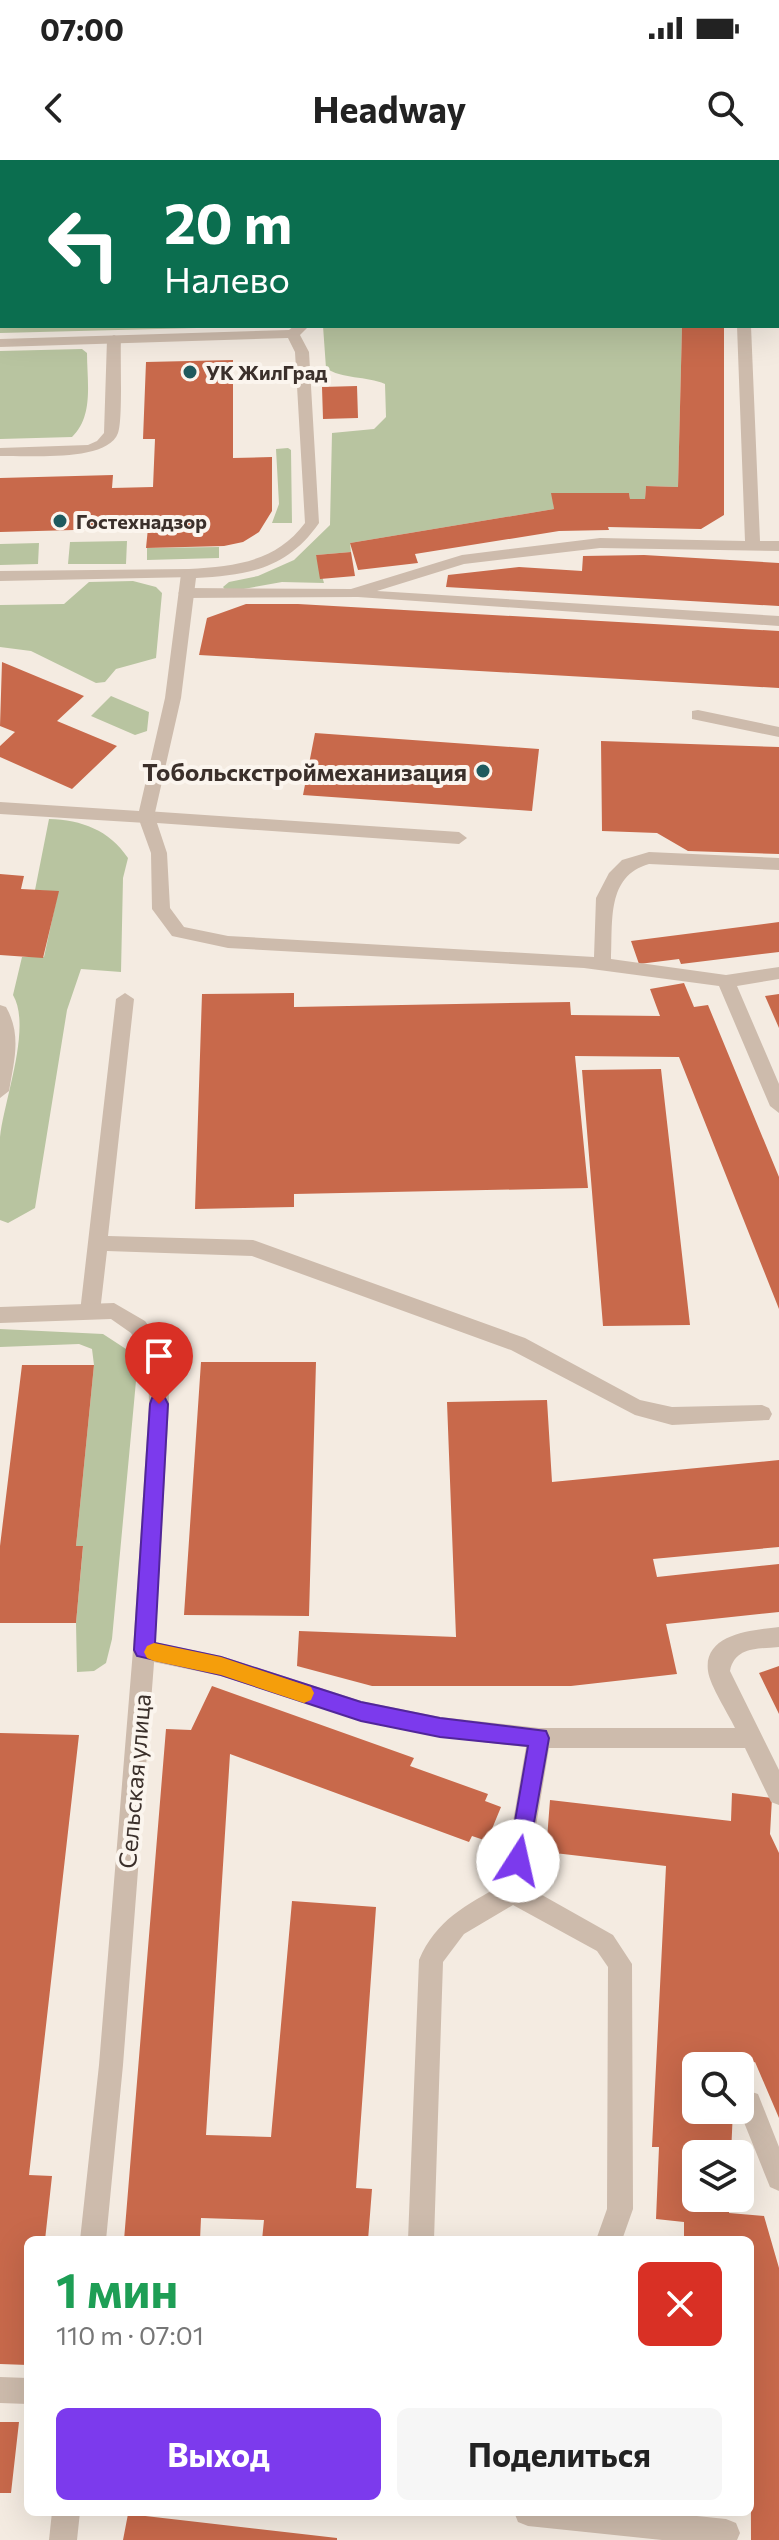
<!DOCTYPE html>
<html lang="ru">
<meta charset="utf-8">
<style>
:root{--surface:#fff;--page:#f6f6f6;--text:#222;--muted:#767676;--accent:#7c3aed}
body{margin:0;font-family:Commissioner,sans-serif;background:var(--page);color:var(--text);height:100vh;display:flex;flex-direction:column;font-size:30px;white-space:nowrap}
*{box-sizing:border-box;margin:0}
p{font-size:26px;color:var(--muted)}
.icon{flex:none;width:44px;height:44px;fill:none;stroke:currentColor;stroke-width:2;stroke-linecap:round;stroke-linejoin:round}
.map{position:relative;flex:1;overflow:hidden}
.side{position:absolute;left:24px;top:2076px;width:730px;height:280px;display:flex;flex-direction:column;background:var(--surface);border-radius:12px;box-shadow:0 8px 32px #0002}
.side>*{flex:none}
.hud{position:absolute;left:0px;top:0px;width:780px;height:168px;box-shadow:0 8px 32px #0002;background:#0b6e4f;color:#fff;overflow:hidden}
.tools{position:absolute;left:682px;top:1892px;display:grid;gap:16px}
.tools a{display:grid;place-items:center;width:72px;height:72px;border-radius:12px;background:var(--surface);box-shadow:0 8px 32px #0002;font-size:40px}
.pin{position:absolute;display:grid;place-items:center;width:68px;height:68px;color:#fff;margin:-82px -34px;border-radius:50% 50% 50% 0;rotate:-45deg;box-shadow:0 0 8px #0007}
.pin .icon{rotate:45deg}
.me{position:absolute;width:88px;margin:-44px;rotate:10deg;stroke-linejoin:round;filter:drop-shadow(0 0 6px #0008)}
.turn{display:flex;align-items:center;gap:28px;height:168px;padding:0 32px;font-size:36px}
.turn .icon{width:104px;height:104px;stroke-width:2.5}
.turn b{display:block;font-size:56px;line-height:68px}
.round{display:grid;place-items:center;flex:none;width:84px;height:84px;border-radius:12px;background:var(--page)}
.summary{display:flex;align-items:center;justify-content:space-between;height:136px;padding:0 32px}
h1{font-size:48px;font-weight:700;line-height:60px;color:#1e9e55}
.action{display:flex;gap:16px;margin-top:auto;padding:16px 32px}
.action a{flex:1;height:92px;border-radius:12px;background:var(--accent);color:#fff;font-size:32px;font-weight:700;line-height:92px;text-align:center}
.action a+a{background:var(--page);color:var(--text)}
.status{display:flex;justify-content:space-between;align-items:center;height:56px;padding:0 40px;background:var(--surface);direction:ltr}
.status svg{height:22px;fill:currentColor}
header{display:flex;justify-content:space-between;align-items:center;height:104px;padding:0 32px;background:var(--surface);font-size:36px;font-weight:700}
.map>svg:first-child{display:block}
.green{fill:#b8c4a0}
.building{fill:#c8694b}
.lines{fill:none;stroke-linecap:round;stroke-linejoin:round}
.service{fill:#cdbbac;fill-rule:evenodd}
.minor{fill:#cdbbac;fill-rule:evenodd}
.route{fill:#7c3aed;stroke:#51269a;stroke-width:2}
.slow{fill:#f59e0b}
.poi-dot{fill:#1f5a5e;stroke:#fbf5ee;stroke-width:3}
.labels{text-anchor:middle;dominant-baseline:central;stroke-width:8;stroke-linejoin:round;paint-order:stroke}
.far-poi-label{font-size:20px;font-weight:bold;fill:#3b302b;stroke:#fbf5ee;text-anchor:start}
.poi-label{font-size:24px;font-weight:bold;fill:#3b302b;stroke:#fbf5ee;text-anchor:end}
.street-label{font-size:24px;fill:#3b302b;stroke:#fbf5ee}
</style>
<div class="status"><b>07:00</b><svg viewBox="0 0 49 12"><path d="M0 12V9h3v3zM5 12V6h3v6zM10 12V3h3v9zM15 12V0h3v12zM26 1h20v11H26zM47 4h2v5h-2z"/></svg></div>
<header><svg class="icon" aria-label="back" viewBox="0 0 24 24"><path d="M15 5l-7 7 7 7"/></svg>Headway<svg class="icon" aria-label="search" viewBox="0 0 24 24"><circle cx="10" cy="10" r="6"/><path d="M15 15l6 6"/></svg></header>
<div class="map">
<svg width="779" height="2380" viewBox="0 0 779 2380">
<rect width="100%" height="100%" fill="#f4ebe1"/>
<!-- green -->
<path class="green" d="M0 61 2 166H278L0 173Z
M323 166H682L678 327 646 326 645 339H630L629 333H552L554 349 350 383 351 392 316 395 324 423 282 422 227 432 223 427 229 422 258 416 294 400 330 365 332 273 374 269 386 257 385 224C367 216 341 219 326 208Z
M82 189 87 193C87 222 94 256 72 277L0 279V191Z
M288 288 291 290 292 363H272L279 344 276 289Z
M127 381 126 404H68L70 382Z
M39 383 38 404 0 405V384Z
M219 387V398L147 400V388Z
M133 421 156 427 162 433 156 498 116 509 105 522 96 523 31 491 0 487V445L64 444 89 422Z
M111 536 149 552 147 571 135 575 91 556Z
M49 659C82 660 109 670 128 698L123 718 121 812 81 809 67 850 35 1048 8 1063 0 1060C0 1033 0 1004 0 977 4 940 32 867 13 835L22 797H44L58 732 35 730Z
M0 1169 103 1174 126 1189 136 1221 112 1479 106 1503 94 1511 77 1512 76 1463 83 1387 76 1386 94 1205 92 1189 79 1184 0 1187Z"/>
<!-- building -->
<path class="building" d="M682 166H724V355L701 369 608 367 609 370 559 371 415 394 418 403 358 410 350 383 554 349 551 333H629L630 339H645L646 326 678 327Z
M233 200V298L272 297V351L259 372 243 382 224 386 146 388 148 368 0 372V318L113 315 112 328 153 327 155 279H143L146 202Z
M357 226 358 258 323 259 322 227Z
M351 392 355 416 320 419 316 395Z
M644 395 779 403V446L446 427 448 415 519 407 582 411 583 396Z
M246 444H298L779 471V528L199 495 207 458Z
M2 502 84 536 57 561 117 586 72 629 0 597V586L15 572 0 566Z
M315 573 539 589 532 651 303 635Z
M601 581 779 587V694L688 691 657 673 602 671Z
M0 714 24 716 21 729 59 731 43 798 0 795Z
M779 762V792L681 804 679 799 639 804 631 781Z
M684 823 694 847 708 845 779 1017V1149L679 897 575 896 588 1028 294 1034V1047L195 1049 202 834 294 833V847L570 842 571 855 660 856 650 829Z
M779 834V868L765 836Z
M661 909 690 1165 603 1166 582 910Z
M201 1202H316L309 1456 184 1455Z
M22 1205H94L76 1386H83L76 1463H0V1386Z
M547 1240 552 1322 779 1300V1387L653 1399 657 1417 779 1404V1452L666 1464 677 1514 571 1526H372L297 1506 299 1471 456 1477 447 1242Z
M779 1506V1554L759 1513Z
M212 1526 414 1598 410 1606 488 1634 485 1641 501 1647 487 1681 472 1676 469 1682 230 1594 206 1975 271 1977 292 1741 376 1747 356 2028 372 2029 368 2080H262L264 2060 201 2058 200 2080H124L166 1569 191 1570Z
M0 1573 79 1575 29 2015 52 2016 45 2080H28V2205L0 2204Z
M732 1633 772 1638 770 1674 779 1693V1958L755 1902 740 1907 696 1906V1950H733L731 1994H696V2038H730L729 2053 764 2056 779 2108V2380H751L750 2080H684V2062L656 2059 659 1987H652L666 1706 546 1692 550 1640 731 1661Z
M0 2262H19L11 2333H0Z
M128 2354 337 2378V2380H123Z"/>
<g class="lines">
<!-- service -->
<path class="service" d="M458 0H471L472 2H459Z
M678 0H691L692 2H679Z
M778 34H779V42H778Z
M737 166H751L760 381H779V391L600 388 464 404 377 431 779 456V466L358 437 186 438 178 433 186 428 351 429 462 395 600 378 745 381Z
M114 175 121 179C120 197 123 260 118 273 107 303 27 295 0 296V288L88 285 97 281 104 273 107 179Z
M189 409 194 411V417L0 421V411Z
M698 550 779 567V577L692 559V551Z
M146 651 459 672 467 678 459 684 157 663 167 693 170 748 184 767 228 776 594 797 596 738 609 713 622 700 649 692 779 698V710L649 704C606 716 613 762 611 799L726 815 779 807V819L737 826 779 924V953L770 946 719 826 584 808 228 788 172 776 152 749 151 693 138 657Z
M125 833 134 839 108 1076 253 1080 525 1178 640 1240 672 1247 762 1245 769 1248 772 1254 769 1260 672 1265 635 1255 511 1190 252 1096 107 1091 100 1152 97 1158H83L80 1152 116 839Z
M0 845 6 847C22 875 14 901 9 931L0 938Z
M779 1467V1487C759 1489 735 1486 730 1511L779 1610V1645L771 1642 745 1588H549L526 1726 613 1775 632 1804 633 2049 622 2080H596L607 2049 608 1807 597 1791 513 1745 464 1774 443 1802 434 2080H408L419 1800C436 1760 466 1745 502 1725L526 1587 440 1577 361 1561 221 1516 144 1500 136 1497 133 1490 136 1483 144 1480 221 1496 361 1541 440 1557 539 1568H735C728 1553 710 1526 708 1511 703 1473 754 1470 779 1467Z
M749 1931 758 1934 779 1987V2031L770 2027 739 1950 740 1934Z
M0 2217 28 2218V2244L0 2243Z
M514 2352H658L726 2359 736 2363 740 2373 737 2380H662L528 2366 518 2362Z"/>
<!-- minor -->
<path class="minor" d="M0 36H2V44H0Z
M294 166 308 167 300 175 309 192 319 363C287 409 249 415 196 418L181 538 154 657 146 663 0 654V642L139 651 165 538 181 414 189 409C235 406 276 402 305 363L295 192 288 178 0 187V179L289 170Z
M114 1143 145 1161 158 1178 168 1202 169 1244 155 1490 123 1905 106 2080H80L99 1905 133 1490 149 1244 148 1202 131 1173 111 1159 0 1163V1147Z
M52 2352H80L77 2380H49Z"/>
</g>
<!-- route -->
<path class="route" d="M159 1236 165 1238 168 1244 155 1483 221 1497 361 1542 440 1558 546 1571 549 1578 526 1708 518 1711 511 1708 508 1701 528 1586 440 1577 361 1561 221 1515 137 1496 134 1490 150 1244 152 1238Z"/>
<!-- slow -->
<path class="slow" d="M154 1483 221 1497 311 1527 314 1533 311 1540 304 1543 221 1515 154 1501 147 1498 144 1492 147 1486Z"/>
<!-- markers -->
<g class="poi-dot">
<circle cx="190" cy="212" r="8"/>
<circle cx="60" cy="361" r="8"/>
<circle cx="483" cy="611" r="8"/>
</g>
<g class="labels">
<!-- far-poi labels -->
<g class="far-poi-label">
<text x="206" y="212">УК ЖилГрад</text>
<text x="76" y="361">Гостехнадзор</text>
</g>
<!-- poi labels -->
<g class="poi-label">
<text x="467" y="611">Тобольскстроймеханизация</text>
</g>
<!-- street labels -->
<g class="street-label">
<text transform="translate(134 1621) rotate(-85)">Сельская улица</text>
</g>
</g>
</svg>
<div class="tools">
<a><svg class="icon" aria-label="search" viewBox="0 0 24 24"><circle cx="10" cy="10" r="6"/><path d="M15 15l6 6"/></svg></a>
<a><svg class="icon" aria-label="layers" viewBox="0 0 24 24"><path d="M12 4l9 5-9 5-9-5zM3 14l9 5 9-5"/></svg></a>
</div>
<div class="pin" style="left:159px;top:1244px;background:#d93025"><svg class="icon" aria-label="arrive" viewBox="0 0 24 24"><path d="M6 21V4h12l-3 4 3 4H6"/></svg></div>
<svg class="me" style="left:518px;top:1701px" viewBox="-20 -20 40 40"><circle r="19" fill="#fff"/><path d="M0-13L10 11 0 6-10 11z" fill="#7c3aed"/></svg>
<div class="hud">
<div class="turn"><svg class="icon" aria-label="left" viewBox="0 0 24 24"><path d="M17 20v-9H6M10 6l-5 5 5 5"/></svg><div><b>20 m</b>Налево</div></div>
</div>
<section class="side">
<div class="summary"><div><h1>1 мин</h1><p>110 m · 07:01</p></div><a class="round" style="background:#d93025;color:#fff"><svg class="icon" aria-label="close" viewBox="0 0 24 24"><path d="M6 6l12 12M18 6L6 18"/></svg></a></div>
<div class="action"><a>Выход</a><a>Поделиться</a></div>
</section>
</div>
